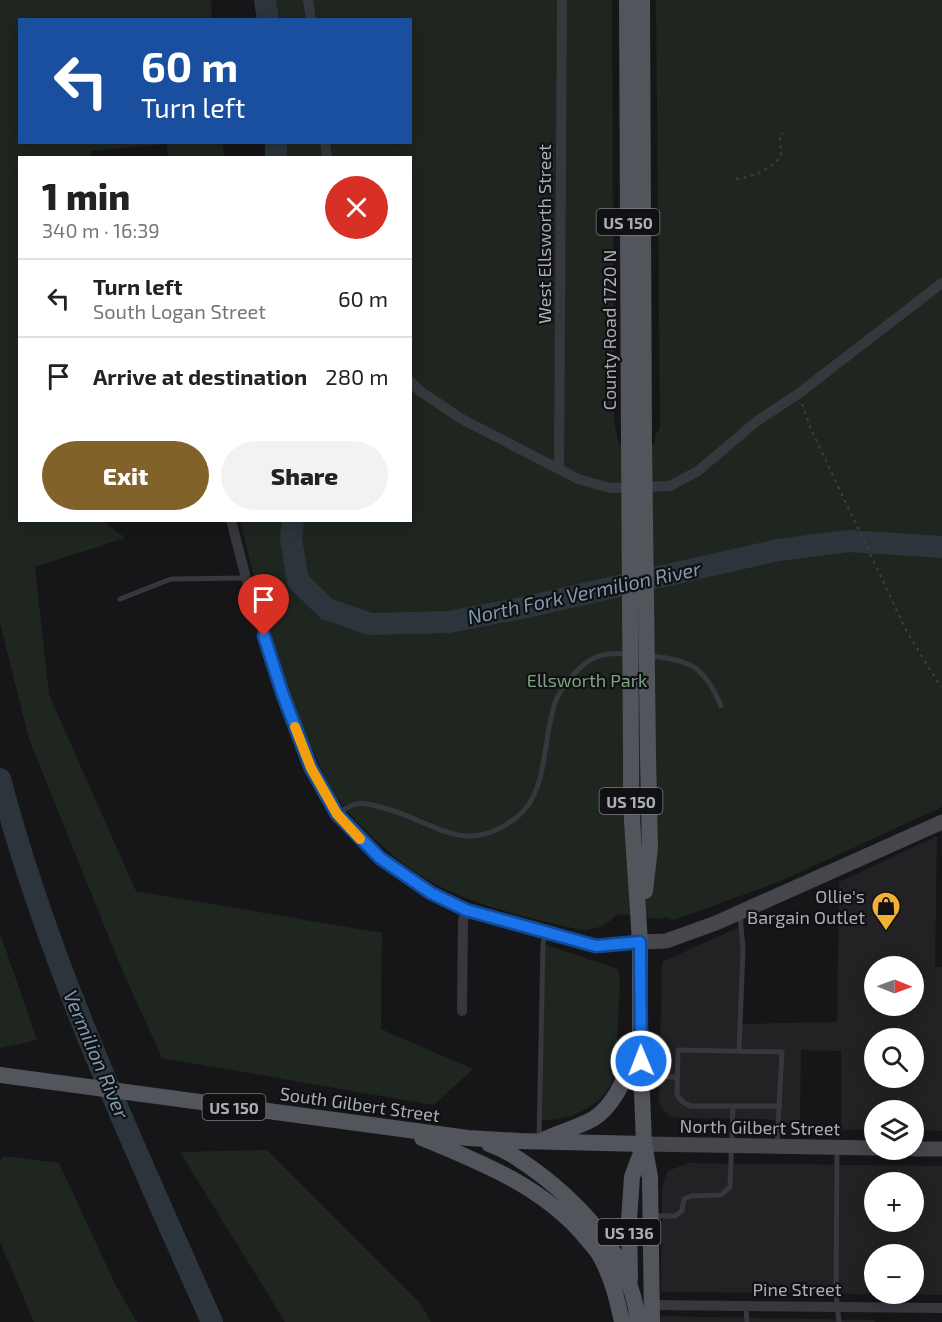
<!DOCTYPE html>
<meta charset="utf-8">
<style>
:root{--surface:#fff;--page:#f2f2f2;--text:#222;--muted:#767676;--line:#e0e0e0;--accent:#80622a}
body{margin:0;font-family:"Exo 2",sans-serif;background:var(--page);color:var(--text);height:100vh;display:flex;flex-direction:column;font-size:22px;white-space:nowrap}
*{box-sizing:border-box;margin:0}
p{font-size:20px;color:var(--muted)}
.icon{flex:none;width:33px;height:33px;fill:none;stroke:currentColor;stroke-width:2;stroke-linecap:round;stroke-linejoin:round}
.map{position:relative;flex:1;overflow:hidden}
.drawer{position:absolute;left:18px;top:156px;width:394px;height:366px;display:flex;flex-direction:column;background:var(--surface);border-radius:0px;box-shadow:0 3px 15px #0003}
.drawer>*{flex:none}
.top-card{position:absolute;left:18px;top:18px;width:394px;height:126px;border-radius:0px;box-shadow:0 3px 15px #0003;background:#1a4fa0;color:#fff;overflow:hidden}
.needle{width:39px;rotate:91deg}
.controls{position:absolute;left:864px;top:956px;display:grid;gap:12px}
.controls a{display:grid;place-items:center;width:60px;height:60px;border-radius:50%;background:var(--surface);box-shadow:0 3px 15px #0003;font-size:30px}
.pin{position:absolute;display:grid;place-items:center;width:51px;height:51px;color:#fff;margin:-62px -26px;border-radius:50% 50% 50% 0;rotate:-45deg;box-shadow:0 0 6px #0007}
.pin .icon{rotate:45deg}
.me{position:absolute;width:66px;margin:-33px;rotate:359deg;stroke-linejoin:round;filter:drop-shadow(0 0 4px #0008)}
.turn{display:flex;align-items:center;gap:21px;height:126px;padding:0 24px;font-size:27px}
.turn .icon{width:78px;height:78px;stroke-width:2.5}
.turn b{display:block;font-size:42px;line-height:51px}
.round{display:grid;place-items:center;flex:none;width:63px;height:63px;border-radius:32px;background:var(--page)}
.headline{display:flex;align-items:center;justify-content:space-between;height:102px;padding:0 24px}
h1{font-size:36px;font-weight:800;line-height:45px}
.button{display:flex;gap:12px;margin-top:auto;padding:12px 24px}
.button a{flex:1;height:69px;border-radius:36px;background:var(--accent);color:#fff;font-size:24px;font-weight:800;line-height:69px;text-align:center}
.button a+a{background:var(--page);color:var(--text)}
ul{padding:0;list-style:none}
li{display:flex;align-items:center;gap:18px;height:78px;padding:0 24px;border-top:2px solid var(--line)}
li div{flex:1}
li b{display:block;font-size:22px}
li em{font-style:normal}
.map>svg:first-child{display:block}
.built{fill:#222225;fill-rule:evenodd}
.green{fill:#1e261f}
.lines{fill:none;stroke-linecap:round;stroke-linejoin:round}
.river{stroke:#2c353c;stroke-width:22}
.path{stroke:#3d3f44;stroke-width:2;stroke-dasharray:3 4.5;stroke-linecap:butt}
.lane{stroke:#37383d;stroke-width:5}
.street{stroke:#37383d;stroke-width:10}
.secondary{stroke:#45474d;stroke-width:15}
.primary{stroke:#53555c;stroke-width:16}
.primary-bridge{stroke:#53555c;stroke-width:16}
.route-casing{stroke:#114b97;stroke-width:15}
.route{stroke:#1a73e8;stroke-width:10}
.slow{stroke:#f59e0b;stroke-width:10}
.labels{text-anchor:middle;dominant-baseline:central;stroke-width:4.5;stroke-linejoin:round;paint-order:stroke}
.shield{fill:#111113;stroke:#7b7e86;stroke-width:1.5}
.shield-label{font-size:16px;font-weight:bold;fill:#a8adb8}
.street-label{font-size:18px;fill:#a8adb8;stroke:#111113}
.park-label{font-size:18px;fill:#7fa381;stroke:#111113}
.poi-label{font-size:18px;fill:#a8adb8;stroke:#111113;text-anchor:end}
.water-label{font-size:20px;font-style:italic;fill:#7f9bb3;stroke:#111113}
</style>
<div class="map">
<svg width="942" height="1322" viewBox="0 0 942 1322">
<rect width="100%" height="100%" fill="#161618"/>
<!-- built -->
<path class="built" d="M937 836 935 967H942V1131L914 1130V1110H874V1129L841 1130V1051L801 1050 800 1125 765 1119 679 1118 670 1116 663 1110 659 1103 662 962 741 926 740 1024 837 1022 839 882ZM874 966H914V1005H874ZM874 1038H914V1077H874Z
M688 1163 942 1166V1295L661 1292 662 1191 664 1180 668 1171ZM874 1182H914V1221H874ZM874 1254H914V1293H874Z
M659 1316 875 1320V1322H659Z"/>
<!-- green -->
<path class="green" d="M0 0H211L212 19 20 20V142L223 143 224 157H169L166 144 91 151V157L20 158V520L103 521 125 538 35 567 49 695 136 891 382 933 381 1029 473 1069 434 1105 162 1058 123 972 29 739 0 623Z
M275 0H612L614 421 619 445 655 444V435L660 428 656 0H942V807L781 881 674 920 665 917 662 919 618 914C606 925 598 930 581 930 533 918 484 909 439 886 403 868 353 824 332 790 325 779 320 765 314 753 278 680 260 599 240 521L411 520V158L287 157 286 143 411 142V20L277 19Z
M0 933 37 1040 0 1048Z
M543 944 618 969 620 981C619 1001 618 1021 617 1042 616 1053 617 1068 613 1079 602 1108 568 1121 540 1120Z
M267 1150 420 1303 431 1322H285L180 1152Z
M4 1156 59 1163 116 1286 137 1322H34L0 1242V1161Z"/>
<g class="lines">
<!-- river -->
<path class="river" d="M265 0 268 20
M276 142V158
M293 520 291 539 298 581 327 609 370 624 449 622 526 607 778 550 848 541 942 547
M0 779C49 966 134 1146 212 1322"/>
<!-- path -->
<path class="path" d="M736 179C755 177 767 170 781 157L780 135 783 133
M802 404 811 429 907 632 941 687"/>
<!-- lane -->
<path class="lane" d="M120 599 171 579 246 578
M650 656C691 660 705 667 721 706
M337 814C343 811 350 804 357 804 366 802 375 806 384 808 434 821 464 858 516 818 551 791 541 735 557 698 562 688 568 680 576 672 591 655 607 652 629 654
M739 1051 743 949 740 914
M643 1077H678
M539 1140 543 944 545 933
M777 1145 782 1052 678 1050 677 1095 683 1102 690 1106H780
M837 1149 836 1294 839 1322
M654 1216H675L682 1211 684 1199 691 1196 721 1195 730 1187 733 1106
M746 1307 747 1322"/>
<!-- street -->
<path class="street" d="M308 0 311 20
M325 142 327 158
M411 382 420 391 460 418 578 479 610 488 670 486 698 471 757 421 798 394 942 283
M559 469 562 0
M231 520 246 578 283 695 311 768 337 814 380 858 431 893 467 910 596 946 640 942
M462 1011 463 920 467 910
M652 1305 942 1308"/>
<!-- secondary -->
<path class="secondary" d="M640 942 666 941 716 923 942 822
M644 1144 874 1148
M914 1149H942"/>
<!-- primary -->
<path class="primary" d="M627 0 629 444
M642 0 644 444
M631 755V805L640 942V1045L643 1118 644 1144 650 1177 652 1322
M645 891 650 847 648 754
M0 1075 468 1138 520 1141 644 1144
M422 1138C481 1162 545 1188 586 1238 591 1244 597 1250 600 1256 612 1277 617 1299 622 1322
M545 1139C561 1132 578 1127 593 1119 616 1105 627 1072 638 1049
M489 1144C508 1151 516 1157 533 1169 582 1205 632 1258 638 1322
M630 1279 629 1220 632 1177 644 1145"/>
<!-- primary-bridge -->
<path class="primary-bridge" d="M629 444 631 755
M644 444 648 754"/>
</g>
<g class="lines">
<!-- route casing -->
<g class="route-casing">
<path id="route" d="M264 636 283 695 311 768 337 814 380 858 431 893 466 910 596 946 640 942 641 1061"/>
</g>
<!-- route -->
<use href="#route" class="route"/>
<!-- slow -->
<path class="slow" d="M295 727 311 768 337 814 360 839"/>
</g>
<!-- icons -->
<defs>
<g id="shop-pin" transform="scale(1.5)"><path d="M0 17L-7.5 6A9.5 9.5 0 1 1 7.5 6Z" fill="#f2b134" stroke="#111113"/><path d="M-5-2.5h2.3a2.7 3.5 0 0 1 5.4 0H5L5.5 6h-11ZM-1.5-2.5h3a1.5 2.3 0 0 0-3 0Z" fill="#111"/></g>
</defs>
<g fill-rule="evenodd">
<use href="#shop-pin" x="886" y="906"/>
</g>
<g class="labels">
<!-- shield labels -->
<g class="shield">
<rect x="596.5" y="209" width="63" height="26" rx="4.5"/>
<rect x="599.5" y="788" width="63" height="26" rx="4.5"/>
<rect x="202.5" y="1094" width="63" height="26" rx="4.5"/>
<rect x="597.5" y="1219" width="63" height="26" rx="4.5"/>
</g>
<g class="shield-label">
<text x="628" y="222">US 150</text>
<text x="631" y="801">US 150</text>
<text x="234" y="1107">US 150</text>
<text x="629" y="1232">US 136</text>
</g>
<!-- street labels -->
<g class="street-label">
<text transform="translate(544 234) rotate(-90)">West Ellsworth Street</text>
<text transform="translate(609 330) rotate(-90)">County Road 1720 N</text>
<text transform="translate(360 1104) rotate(8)">South Gilbert Street</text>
<text transform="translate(760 1127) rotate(1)">North Gilbert Street</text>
<text x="797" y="1289">Pine Street</text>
</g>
<!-- park labels -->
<g class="park-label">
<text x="587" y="680">Ellsworth Park</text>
</g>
<!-- poi labels -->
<g class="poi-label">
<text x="865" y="896">Ollie's<tspan x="865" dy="21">Bargain Outlet</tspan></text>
</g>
<!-- water labels -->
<g class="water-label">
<text transform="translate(584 592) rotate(-12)">North Fork Vermilion River</text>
<text transform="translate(97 1054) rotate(67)">Vermilion River</text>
</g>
</g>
</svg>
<div class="controls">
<a><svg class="needle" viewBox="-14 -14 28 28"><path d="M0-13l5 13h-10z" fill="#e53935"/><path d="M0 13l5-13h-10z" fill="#767676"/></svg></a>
<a><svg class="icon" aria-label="search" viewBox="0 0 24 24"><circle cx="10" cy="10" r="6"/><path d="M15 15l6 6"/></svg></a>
<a><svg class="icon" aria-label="layers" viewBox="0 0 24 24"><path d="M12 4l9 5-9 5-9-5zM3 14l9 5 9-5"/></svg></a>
<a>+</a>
<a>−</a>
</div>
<div class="pin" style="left:264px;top:636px;background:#d93025"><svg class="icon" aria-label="arrive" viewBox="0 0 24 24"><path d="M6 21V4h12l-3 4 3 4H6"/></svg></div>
<svg class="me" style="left:641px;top:1061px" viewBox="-20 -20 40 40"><circle r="17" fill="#1a73e8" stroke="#fff" stroke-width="3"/><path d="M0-11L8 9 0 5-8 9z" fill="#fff"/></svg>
<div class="top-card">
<div class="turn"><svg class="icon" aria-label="left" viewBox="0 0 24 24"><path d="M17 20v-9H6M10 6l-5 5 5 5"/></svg><div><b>60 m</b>Turn left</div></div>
</div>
<section class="drawer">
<div class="headline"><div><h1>1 min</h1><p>340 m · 16:39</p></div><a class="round" style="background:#d93025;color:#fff"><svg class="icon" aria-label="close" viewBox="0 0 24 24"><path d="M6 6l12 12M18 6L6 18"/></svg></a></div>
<ul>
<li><svg class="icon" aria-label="left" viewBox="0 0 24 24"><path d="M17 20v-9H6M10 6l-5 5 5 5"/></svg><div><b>Turn left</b><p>South Logan Street</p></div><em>60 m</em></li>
<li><svg class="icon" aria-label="arrive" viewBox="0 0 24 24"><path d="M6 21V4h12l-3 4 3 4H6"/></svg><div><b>Arrive at destination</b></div><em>280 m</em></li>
</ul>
<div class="button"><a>Exit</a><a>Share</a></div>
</section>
</div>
